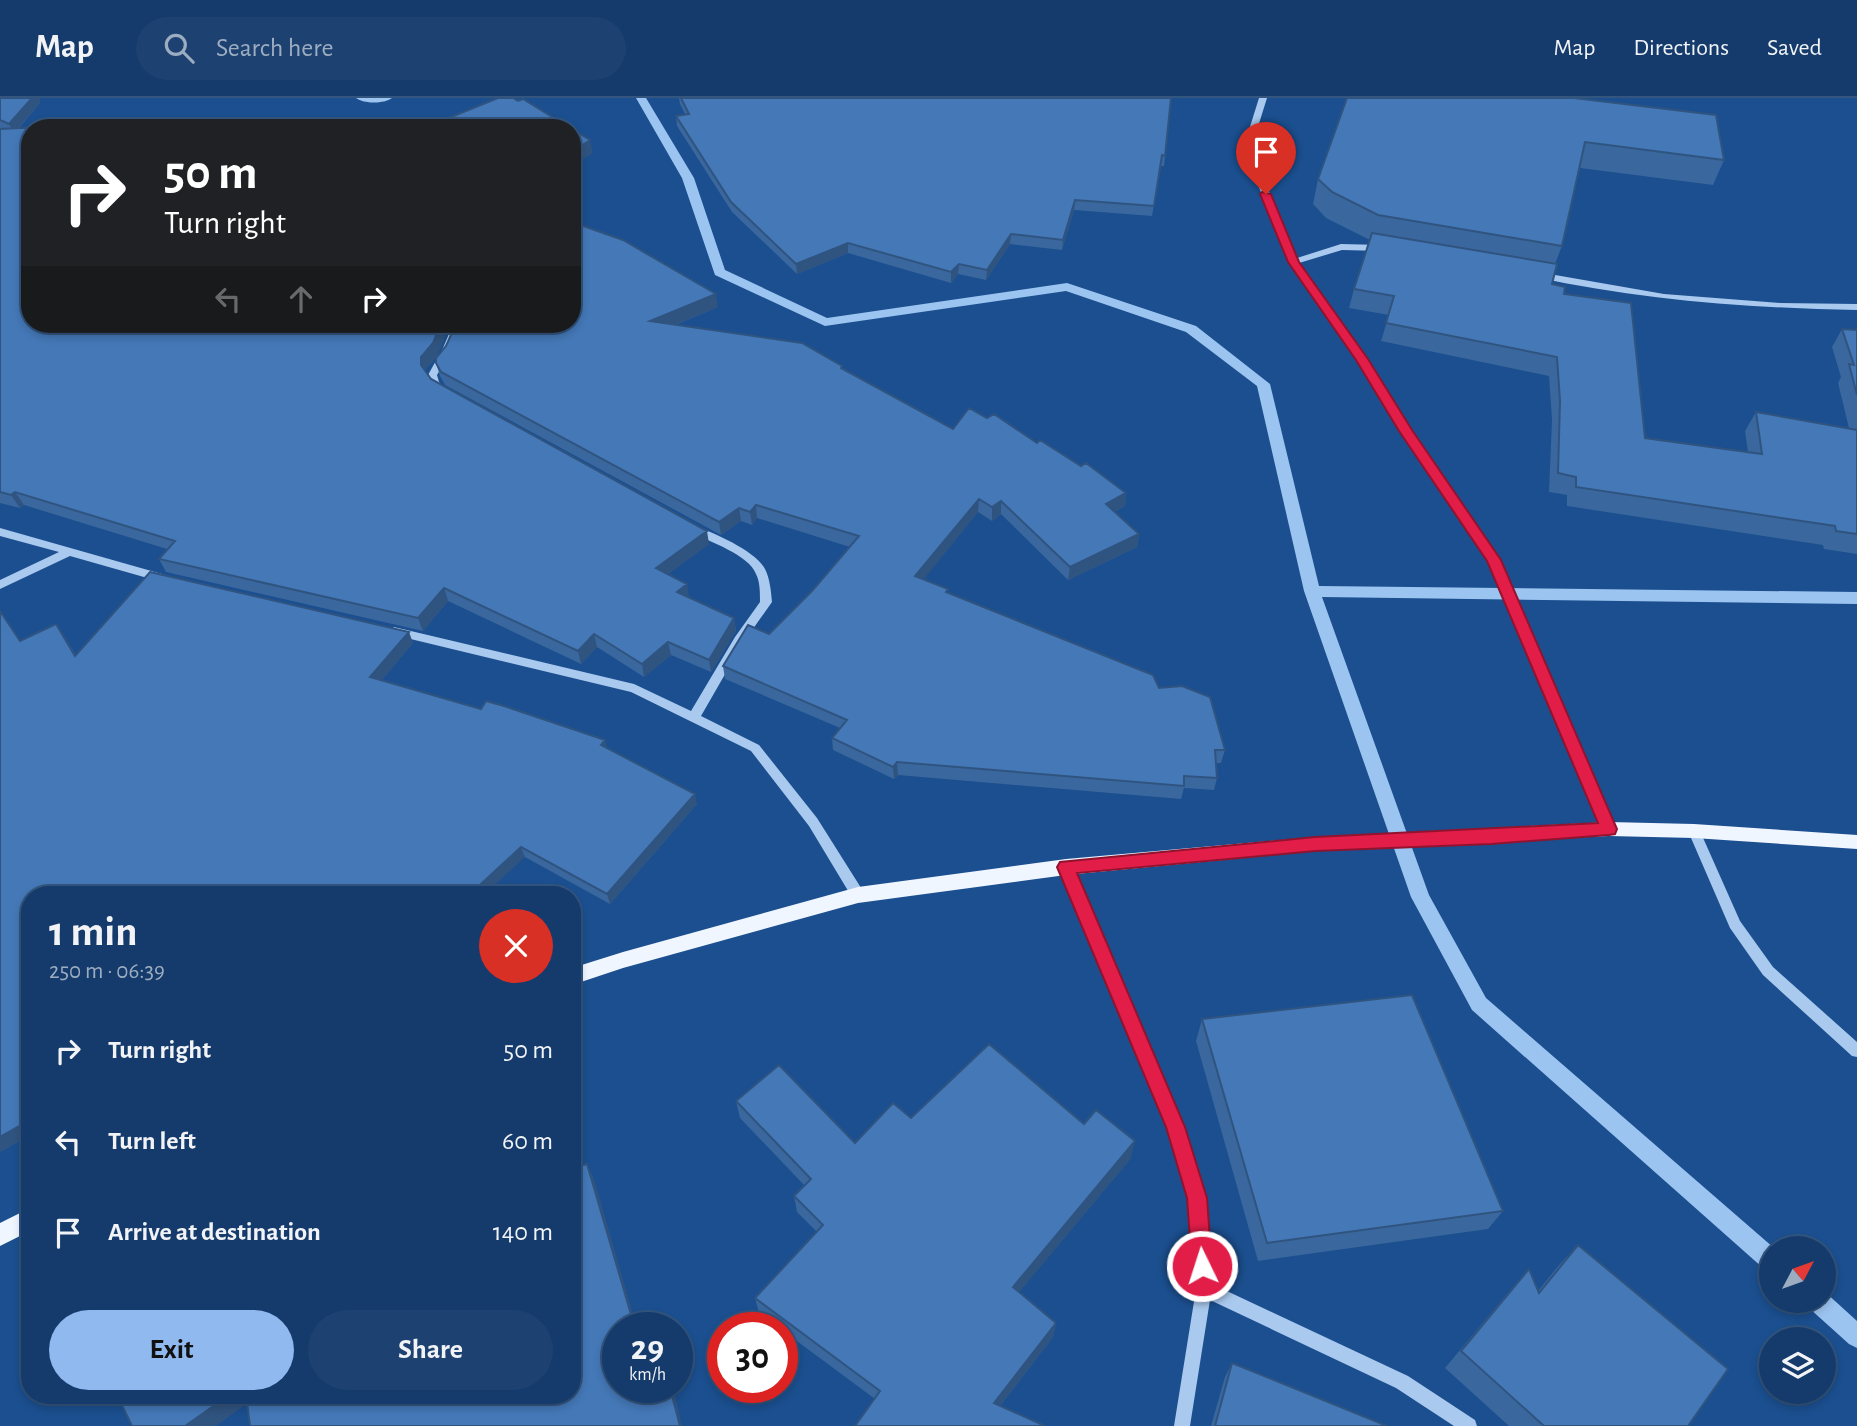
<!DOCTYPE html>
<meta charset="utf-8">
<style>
:root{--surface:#143b6b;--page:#1d4271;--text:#f1f3f6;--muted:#9dadc1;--line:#33557e;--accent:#90b9f0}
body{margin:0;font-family:"Alegreya Sans",sans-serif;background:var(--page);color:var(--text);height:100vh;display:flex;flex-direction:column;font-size:26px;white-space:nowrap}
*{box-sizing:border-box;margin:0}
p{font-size:23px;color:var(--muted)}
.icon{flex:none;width:38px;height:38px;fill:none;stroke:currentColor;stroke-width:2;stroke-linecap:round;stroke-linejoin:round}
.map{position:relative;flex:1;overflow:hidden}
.details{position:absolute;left:21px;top:788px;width:560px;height:518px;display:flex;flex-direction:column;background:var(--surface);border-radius:28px;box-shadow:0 4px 10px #0003,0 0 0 2px var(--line)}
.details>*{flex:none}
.banner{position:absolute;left:21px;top:21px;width:560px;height:214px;border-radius:28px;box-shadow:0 4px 10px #0003,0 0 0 2px var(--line);background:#202124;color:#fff;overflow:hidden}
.needle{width:46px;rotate:49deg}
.fabs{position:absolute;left:1759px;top:1138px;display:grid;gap:14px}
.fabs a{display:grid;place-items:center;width:77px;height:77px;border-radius:50%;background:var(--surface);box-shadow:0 4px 10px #0003,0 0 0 2px var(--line);font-size:35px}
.speed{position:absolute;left:602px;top:1214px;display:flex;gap:14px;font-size:35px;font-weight:700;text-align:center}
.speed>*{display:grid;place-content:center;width:91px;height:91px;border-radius:50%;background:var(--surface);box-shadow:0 4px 10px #0003,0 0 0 2px var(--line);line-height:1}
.speed small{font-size:18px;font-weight:400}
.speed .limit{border:10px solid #d22;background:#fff;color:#111}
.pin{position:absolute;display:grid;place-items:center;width:60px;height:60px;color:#fff;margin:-72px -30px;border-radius:50% 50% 50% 0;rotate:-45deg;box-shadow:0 0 7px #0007}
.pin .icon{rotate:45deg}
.me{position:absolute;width:77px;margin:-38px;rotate:356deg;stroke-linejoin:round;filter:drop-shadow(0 0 5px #0008)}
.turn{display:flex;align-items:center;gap:24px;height:147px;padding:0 28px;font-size:32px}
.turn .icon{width:91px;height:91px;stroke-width:2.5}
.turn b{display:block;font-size:49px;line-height:60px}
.lanes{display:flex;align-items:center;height:66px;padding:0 28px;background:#0003;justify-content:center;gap:35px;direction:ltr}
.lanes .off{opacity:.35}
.round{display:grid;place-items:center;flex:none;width:74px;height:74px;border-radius:37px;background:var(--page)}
.summary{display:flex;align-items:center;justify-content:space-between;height:119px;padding:0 28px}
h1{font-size:42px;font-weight:600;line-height:52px}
.cta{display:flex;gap:14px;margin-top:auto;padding:14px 28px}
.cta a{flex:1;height:80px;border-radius:42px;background:var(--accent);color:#111;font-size:28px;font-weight:600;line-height:80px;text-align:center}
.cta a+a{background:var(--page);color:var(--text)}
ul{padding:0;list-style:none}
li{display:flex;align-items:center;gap:21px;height:91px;padding:0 28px}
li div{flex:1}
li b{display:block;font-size:26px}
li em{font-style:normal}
header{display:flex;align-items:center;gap:42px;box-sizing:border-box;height:98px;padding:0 35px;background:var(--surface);border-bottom:2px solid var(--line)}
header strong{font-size:33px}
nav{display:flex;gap:38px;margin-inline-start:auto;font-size:24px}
.search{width:490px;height:63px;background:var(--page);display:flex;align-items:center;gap:18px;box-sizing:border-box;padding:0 24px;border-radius:38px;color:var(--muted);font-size:26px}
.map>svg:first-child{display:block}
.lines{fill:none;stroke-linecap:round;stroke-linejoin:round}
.stream{fill:#9cc4f0;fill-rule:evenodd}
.minor{fill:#a9c9ee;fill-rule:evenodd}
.major{fill:#f0f6ff;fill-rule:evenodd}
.wall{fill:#3a679d}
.shaded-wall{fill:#305480}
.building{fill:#4478b7;stroke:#305480;stroke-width:2}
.route{fill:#e11d48;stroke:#92132f;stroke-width:2}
</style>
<header>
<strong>Map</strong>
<div class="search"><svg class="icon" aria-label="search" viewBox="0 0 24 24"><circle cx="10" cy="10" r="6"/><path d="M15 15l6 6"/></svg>Search here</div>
<nav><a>Map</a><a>Directions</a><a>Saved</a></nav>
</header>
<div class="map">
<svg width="1857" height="1328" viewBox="0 0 1857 1328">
<rect width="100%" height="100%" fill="#1b4f8f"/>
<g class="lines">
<!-- stream -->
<path class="stream" d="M356 0H392C384 6 364 6 356 0Z
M636 0H646L694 80 725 172 827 220 1067 185 1196 228 1270 286 1319 488 1857 494V506L1322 499 1429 797 1486 900 1774 1150H1771V1173L1763 1170 1472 912 1411 799 1304 493 1257 288 1186 234 1066 193 825 228 715 177 682 80Z
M1824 1193 1857 1223V1250L1849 1246 1809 1210 1806 1202H1824Z"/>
<!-- minor -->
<path class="minor" d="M1259 0H1267L1251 51 1297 160 1341 146 1382 147 1386 150 1382 153 1342 152 1299 165 1367 261 1410 332 1499 462 1615 731 1613 735H1605L1603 731 1489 463 1401 333 1357 261 1290 164 1243 51Z
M1538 174 1664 196 1780 205 1857 206V212C1748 210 1641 202 1535 179L1534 177Z
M453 226H463L453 250 437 277 439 284 451 295 446 298 431 288 428 277 443 250Z
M695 428C714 435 756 453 765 471 770 481 771 493 772 504L743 545 701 618 759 647 817 720 863 793 865 797 863 801 858 802 853 801 809 728 751 653 631 594 394 537 388 533 394 529 634 586 691 613 735 539 760 504C760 494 760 484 756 476 749 457 709 443 691 435L690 432 691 429Z
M0 430 169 478 170 481 165 485 70 458 0 491V482L59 454 0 438Z
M1694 728 1698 729 1700 733 1740 823 1773 869 1857 944V959L1852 958 1763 877 1730 830 1688 733 1690 729Z
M1066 764 1071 765 1072 769 1182 1029 1205 1100 1212 1186 1408 1278 1475 1322 1477 1328H1454L1396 1290 1210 1202 1190 1328H1174L1196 1191 1189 1100 1168 1029 1060 769 1061 765Z"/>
<!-- major -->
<path class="major" d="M1609 724 1694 726 1857 737V751L1694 740 1609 738 1315 753 1066 777 858 805 623 870 572 887V870L623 854 858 789 1066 761 1315 739Z
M30 1110V1133L0 1148V1125Z"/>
</g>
<!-- wall -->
<path class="wall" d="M0 0 40 5 19 30 437 258 425 272V274L431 281 709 446 668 476 689 499 734 520 736 533 711 574 671 557 644 579 597 549 581 566 448 503 423 533 166 474 159 461 167 451 24 407 20 410 0 405V31L2 30H0Z
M679 0H1171L1164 68H1161L1152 118 1074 112 1062 152 1010 146 986 182 958 176 951 185 848 155 797 176 732 114 677 28 676 18 685 16 680 6Z
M1347 0 1724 62 1713 87 1580 70 1562 148 1555 166 1552 186 1564 196 1645 340 1748 354 1745 333 1756 314 1849 330 1838 285 1841 279 1832 249 1842 231 1857 232V456L1824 451 1823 447 1567 408V397L1549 394 1552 322 1549 278 1381 243 1389 217 1349 210 1354 191 1370 142 1326 120 1313 106 1318 81Z
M718 209 675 227 842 271 953 331 987 320 1037 345 1126 395 1125 408 1114 414 1139 436 1137 449 1068 482 1001 416 992 423 978 414 923 481 948 494 1159 590 1225 652 1221 665H1216L1217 680 1214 692 1184 690 1181 701 898 677 894 681 833 652 832 640 840 630 725 581 723 568 769 536 812 493 850 449 757 420 752 427 741 423 721 437 445 287 440 278 436 265 446 248Z
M56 526 76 557 413 545 381 583 607 651 697 706 610 806 525 759 30 796V1037L0 1054 20 542Z
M1202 921 1503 1113 1488 1131 1258 1163 1196 943Z
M736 1003 855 1045 911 1020 1084 1026 1131 1060 1019 1194 1056 1225 1053 1239 1000 1308 875 1301 782 1232V1230H780L759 1215 755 1200 817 1134 797 1114 794 1098 804 1087 740 1020Z
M1578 1147 1688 1328H1509L1445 1270 1512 1190 1529 1171 1538 1193 1560 1166Z
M1232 1265 1387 1328H1211L1225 1279Z"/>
<!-- shaded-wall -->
<path class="shaded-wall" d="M32 0H40V5L14 35 9 26Z
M590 42 593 55 572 68V54Z
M1075 102 1074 112 1062 152 1063 142Z
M576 104 579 116 572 122V107Z
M1011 136 1010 146 986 182 987 172Z
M848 145V155L797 176 796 166Z
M959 166 958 176 951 185V174Z
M716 196 718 209 652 236 650 223Z
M441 226H451L437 258 425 272V281L421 267V259Z
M15 394 24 407 20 410 11 397Z
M1126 395 1125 408 1104 419 1106 406Z
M979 401 978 414 916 491 915 478Z
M1001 403V416L992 423V409Z
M756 407 757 420 752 427 750 414Z
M739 410 741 423 721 437 719 424Z
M707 433 709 446 659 483 656 470Z
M1139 436 1137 449 1068 482 1070 469Z
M687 486 689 499 677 494Z
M444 490 448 503 423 533 418 520Z
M734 520 736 533 711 574 709 562Z
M409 534 413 545 375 590 370 579Z
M594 536 597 549 581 566 578 553Z
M668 544 671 557 644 579 642 566Z
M605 642 608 652 601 647Z
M897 664 898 677 894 681 893 669Z
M695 696 697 706 610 806 607 796Z
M521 749 525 759 485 796H482L481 786Z
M30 1022V1037L0 1054V1039Z
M1135 1043 1131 1060 1011 1204 1013 1189Z
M587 1066 594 1081 637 1230H635Z
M1056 1225 1053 1239 992 1318 994 1305Z
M670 1290 675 1298 682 1328H680Z
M229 1297H259L216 1328H185Z"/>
<!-- building -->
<path class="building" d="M0 0H32L9 26 0 22Z
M498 0H513L518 3 523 1 570 30H424Z
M681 0H1171L1165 58 1162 57 1154 108 1075 102 1063 142 1011 136 987 172 959 166 951 174 848 145 796 166 731 104 676 18 689 16Z
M1347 0H1574L1716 17 1724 62 1585 44 1562 148 1378 117 1332 94 1318 81Z
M60 28 94 30H30V226H441L433 245 421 259V267L431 281 707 433 656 470 687 486 677 494 734 520 709 562 668 544 642 566 594 536 578 553 444 490 418 520 159 461 175 443 15 394 11 397 0 394V31Z
M572 31 590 42 572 54Z
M572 124 623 142 716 196 650 223 802 245 842 268 841 270 953 331 969 310 987 320 994 316 1037 345 1040 342 1081 368 1086 365 1126 395 1106 406 1139 436 1070 469 1001 403 992 409 979 401 915 478 948 491 946 494 1153 577 1159 590 1182 588 1210 599 1225 652H1215L1217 680 1184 678V688L897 664 893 669 832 640 847 622 723 568 748 527 769 536 812 493 859 438 756 407 750 414 739 410 719 424 441 274 436 265V260L446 248 456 226H572Z
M1372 135 1557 166 1552 186 1565 189 1564 196 1631 205 1645 340 1762 356 1756 314 1857 332V436L1836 433 1835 428 1576 389V379L1558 375 1560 303 1557 259 1386 225 1394 198 1354 191Z
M1842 231 1857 232V297L1849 266 1854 267Z
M150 474 409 534 370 579 481 611 486 603 504 608 605 642 601 647 695 696 607 796 521 749 481 786 482 796H30V1022L0 1039V513L20 543 56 526 75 558Z
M1412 897 1503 1113 1267 1145 1202 921Z
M989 946 1084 1026 1096 1012 1135 1043 1013 1189 1056 1225 994 1305 1045 1328H855L880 1293 755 1200 823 1127 794 1098 811 1081 736 1003 779 967 855 1045 893 1005 911 1020Z
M587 1066 635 1230H618V1290H652L653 1293 660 1290H670L680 1328H250L246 1297H572V1182L575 1181 572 1171V1070Z
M1578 1147 1728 1271 1688 1328H1544L1461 1253 1529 1171 1539 1195Z
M1232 1265 1387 1328H1215Z
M117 1297H229L185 1328H132Z"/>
<!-- route -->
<path class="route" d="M1262 94 1271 96 1299 164 1368 261 1412 332 1501 462 1617 731 1615 736 1609 737 1491 746 1315 753 1077 775 1185 1029 1207 1100 1212 1168 1209 1176 1202 1178 1195 1176 1192 1168 1187 1100 1166 1029 1057 769 1060 764 1315 739 1598 725 1487 463 1399 333 1356 262 1288 164 1260 96Z"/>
</svg>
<div class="fabs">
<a><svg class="needle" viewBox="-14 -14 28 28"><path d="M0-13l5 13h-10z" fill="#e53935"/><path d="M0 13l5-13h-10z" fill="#9dadc1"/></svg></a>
<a><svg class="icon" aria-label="layers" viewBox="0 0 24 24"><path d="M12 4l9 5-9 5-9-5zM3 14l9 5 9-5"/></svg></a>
</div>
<div class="speed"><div>29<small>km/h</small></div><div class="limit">30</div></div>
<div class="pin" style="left:1266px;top:96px;background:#d93025"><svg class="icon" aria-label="arrive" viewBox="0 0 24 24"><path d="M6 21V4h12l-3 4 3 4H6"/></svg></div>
<svg class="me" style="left:1202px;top:1168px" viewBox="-20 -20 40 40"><circle r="17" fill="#e11d48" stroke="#fff" stroke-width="3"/><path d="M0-11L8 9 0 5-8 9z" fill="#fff"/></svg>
<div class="banner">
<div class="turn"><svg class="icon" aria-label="right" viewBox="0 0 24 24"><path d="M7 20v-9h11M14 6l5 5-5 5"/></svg><div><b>50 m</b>Turn right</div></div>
<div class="lanes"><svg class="icon off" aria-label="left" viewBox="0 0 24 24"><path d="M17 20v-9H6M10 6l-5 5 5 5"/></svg><svg class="icon off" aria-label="ahead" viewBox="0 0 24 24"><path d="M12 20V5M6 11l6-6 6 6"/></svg><svg class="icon" aria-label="right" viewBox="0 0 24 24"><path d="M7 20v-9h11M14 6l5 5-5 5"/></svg></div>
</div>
<section class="details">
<div class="summary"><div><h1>1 min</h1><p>250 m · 06:39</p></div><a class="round" style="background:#d93025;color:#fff"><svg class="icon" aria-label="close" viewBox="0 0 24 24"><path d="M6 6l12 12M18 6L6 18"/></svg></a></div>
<ul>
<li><svg class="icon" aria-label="right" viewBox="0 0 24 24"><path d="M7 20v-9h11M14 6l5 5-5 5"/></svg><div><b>Turn right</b></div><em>50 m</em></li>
<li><svg class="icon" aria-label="left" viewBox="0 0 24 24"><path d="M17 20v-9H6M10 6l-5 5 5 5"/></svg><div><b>Turn left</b></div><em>60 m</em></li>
<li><svg class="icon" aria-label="arrive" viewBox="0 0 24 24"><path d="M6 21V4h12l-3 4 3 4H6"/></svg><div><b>Arrive at destination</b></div><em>140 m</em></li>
</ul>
<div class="cta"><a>Exit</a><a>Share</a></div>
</section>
</div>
